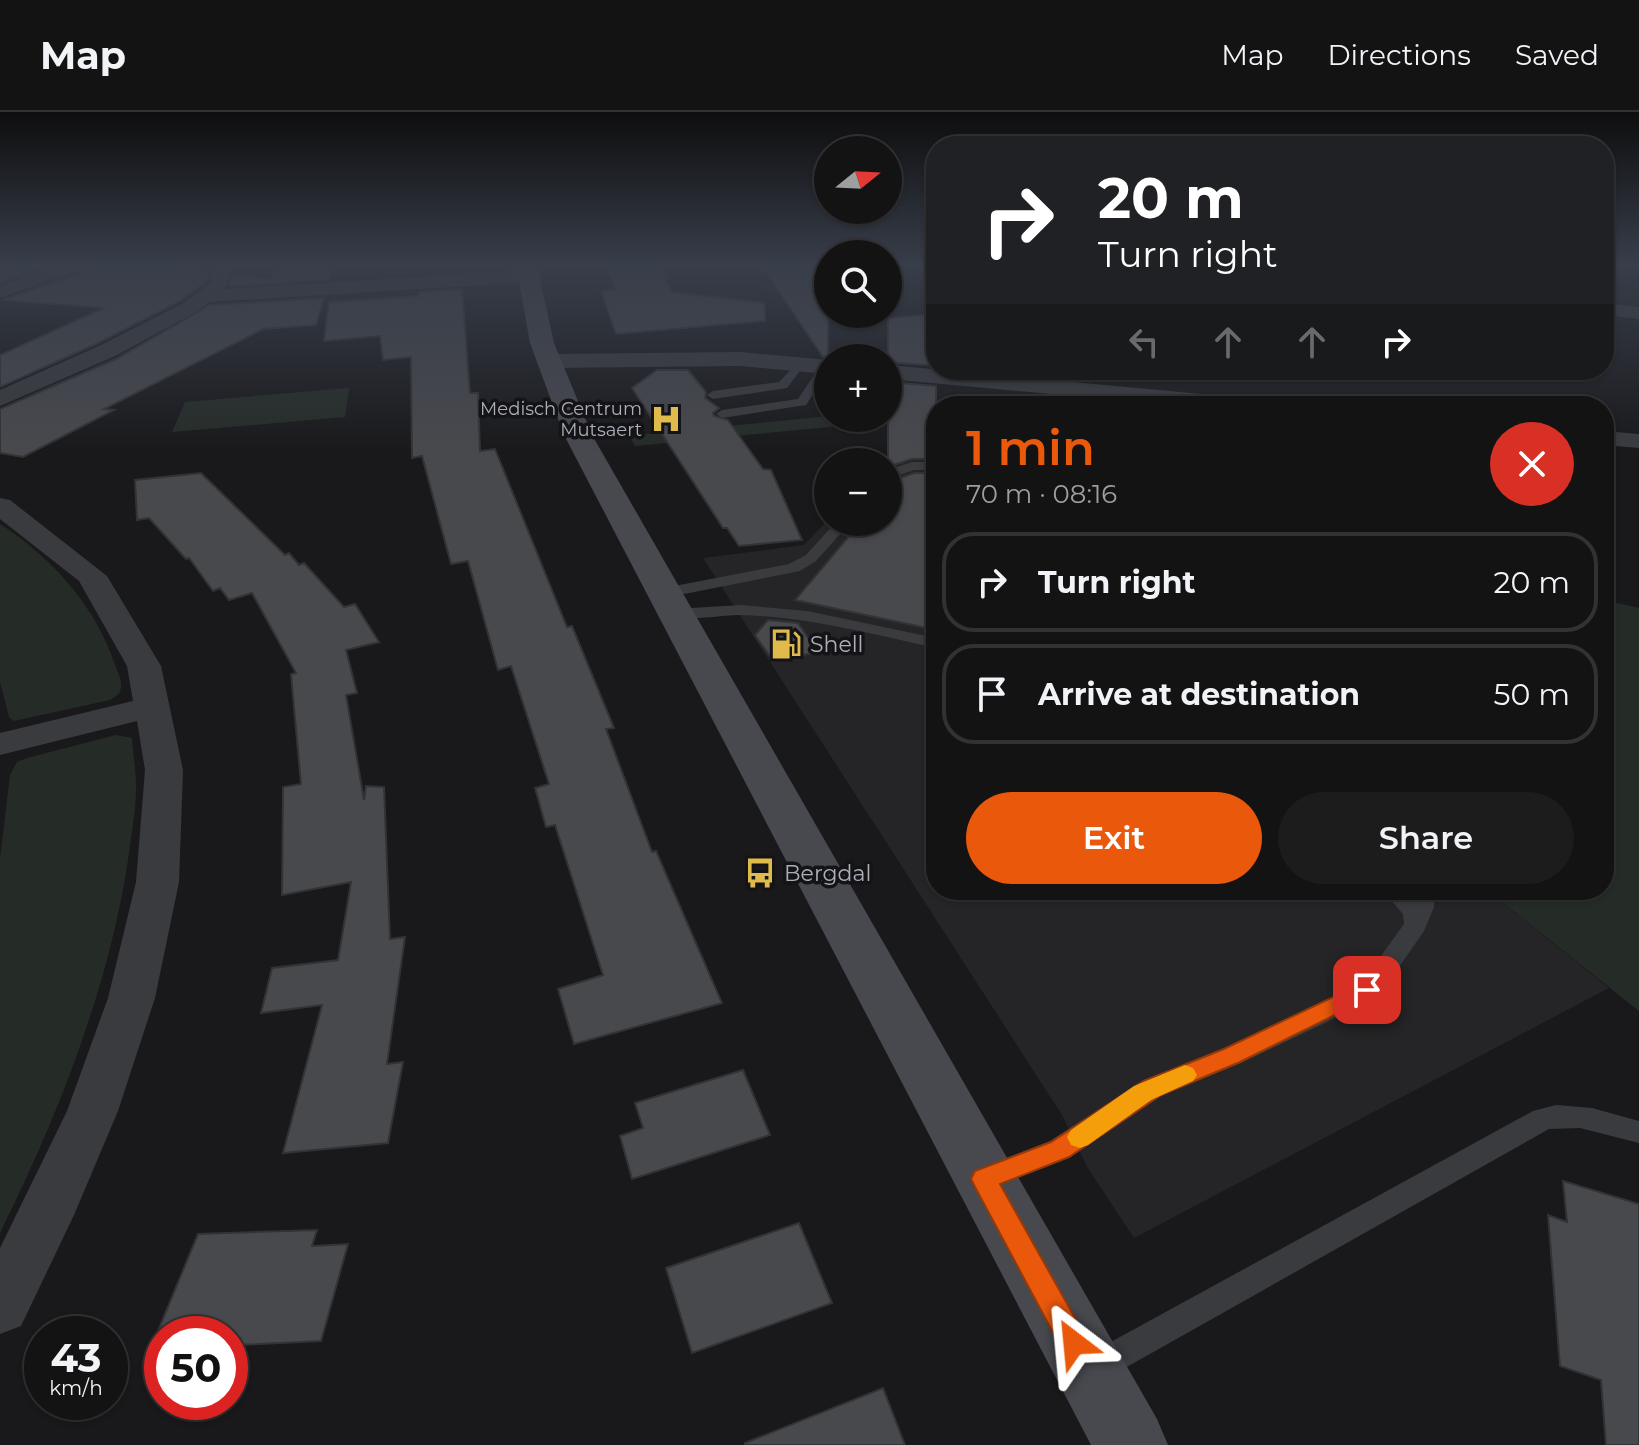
<!DOCTYPE html>
<meta charset="utf-8">
<style>
:root{--surface:#131314;--page:#1c1c1d;--text:#f1f3f6;--muted:#9d9ea0;--line:#323234;--accent:#ea580c}
body{margin:0;font-family:Montserrat,sans-serif;background:var(--page);color:var(--text);height:100vh;display:flex;flex-direction:column;font-size:30px;white-space:nowrap}
*{box-sizing:border-box;margin:0}
p{font-size:26px;color:var(--muted)}
.icon{flex:none;width:44px;height:44px;fill:none;stroke:currentColor;stroke-width:2;stroke-linecap:round;stroke-linejoin:round}
.map{position:relative;flex:1;overflow:hidden}
.details{position:absolute;left:926px;top:284px;width:688px;height:504px;display:flex;flex-direction:column;background:var(--surface);border-radius:32px;box-shadow:0 2px 6px #0004,0 0 0 2px var(--line)}
.details>*{flex:none}
.hud{position:absolute;left:926px;top:24px;width:688px;height:244px;border-radius:32px;box-shadow:0 2px 6px #0004,0 0 0 2px var(--line);background:#202124;color:#fff;overflow:hidden}
.needle{width:52px;rotate:72deg}
.tools{position:absolute;left:814px;top:24px;display:grid;gap:16px}
.tools a{display:grid;place-items:center;width:88px;height:88px;border-radius:50%;background:var(--surface);box-shadow:0 2px 6px #0004,0 0 0 2px var(--line);font-size:40px}
.speed{position:absolute;left:24px;top:1204px;display:flex;gap:16px;font-size:40px;font-weight:700;text-align:center}
.speed>*{display:grid;place-content:center;width:104px;height:104px;border-radius:50%;background:var(--surface);box-shadow:0 2px 6px #0004,0 0 0 2px var(--line);line-height:1}
.speed small{font-size:20px;font-weight:400}
.speed .limit{border:12px solid #d22;background:#fff;color:#111}
.pin{position:absolute;display:grid;place-items:center;width:68px;height:68px;color:#fff;margin:-34px;border-radius:16px;box-shadow:0 4px 12px #0006}
.me{position:absolute;width:88px;margin:-44px;rotate:331deg;stroke-linejoin:round;filter:drop-shadow(0 0 6px #0008)}
.turn{display:flex;align-items:center;gap:28px;height:168px;padding:0 40px;font-size:36px}
.turn .icon{width:104px;height:104px;stroke-width:2.5}
.turn b{display:block;font-size:56px;line-height:68px}
.lanes{display:flex;align-items:center;height:76px;padding:0 40px;background:#0003;justify-content:center;gap:40px;direction:ltr}
.lanes .off{opacity:.35}
.round{display:grid;place-items:center;flex:none;width:84px;height:84px;border-radius:42px;background:var(--page)}
.head{display:flex;align-items:center;justify-content:space-between;height:136px;padding:0 40px}
h1{font-size:48px;font-weight:600;line-height:60px;color:var(--accent)}
.button{display:flex;gap:16px;margin-top:auto;padding:16px 40px}
.button a{flex:1;height:92px;border-radius:48px;background:var(--accent);color:#fff;font-size:32px;font-weight:600;line-height:92px;text-align:center}
.button a+a{background:var(--page);color:var(--text)}
ul{padding:0;list-style:none}
li{display:flex;align-items:center;gap:24px;height:100px;margin:0 16px 12px;padding:0 24px;border:4px solid var(--line);border-radius:32px}
li div{flex:1}
li b{display:block;font-size:30px}
li em{font-style:normal}
header{display:flex;align-items:center;gap:48px;box-sizing:border-box;height:112px;padding:0 40px;background:var(--surface);border-bottom:2px solid var(--line)}
header strong{font-size:38px}
nav{display:flex;gap:44px;margin-inline-start:auto;font-size:28px}
.map>svg:first-child{display:block}
.built{fill:#252527}
.green{fill:#252c27}
.building{fill:#48494d;stroke:#333336;stroke-width:2}
.lines{fill:none;stroke-linecap:round;stroke-linejoin:round}
.service{fill:#3a3b3f;fill-rule:evenodd}
.minor{fill:#3a3b3f;fill-rule:evenodd}
.secondary{fill:#48494f;fill-rule:evenodd}
.route{fill:#ea580c;stroke:#983908;stroke-width:2}
.slow{fill:#f59e0b}
.labels{text-anchor:middle;dominant-baseline:central;stroke-width:7;stroke-linejoin:round;paint-order:stroke}
.far-poi-label{font-size:18px;fill:#acafb9;stroke:#141416;text-anchor:end}
.poi-label{font-size:22px;fill:#acafb9;stroke:#141416;text-anchor:start}
</style>
<header>
<strong>Map</strong>
<nav><a>Map</a><a>Directions</a><a>Saved</a></nav>
</header>
<div class="map">
<svg width="1639" height="1333" viewBox="0 0 1639 1333">
<rect width="100%" height="100%" fill="#19191b"/>
<!-- built -->
<path class="built" d="M894 339 936 344V778H1487L1609 876 1134 1126 1087 1055 1062 1003 703 446 804 433 828 408 888 410V350H883Z"/>
<!-- green -->
<path class="green" d="M349 276 345 305 172 320 185 290Z
M828 304 866 306 859 312 635 334 629 324Z
M0 412C51 445 96 494 115 553 119 563 124 572 119 582L110 588 14 609 9 605 0 570Z
M1604 488 1639 496V899L1487 778H1604Z
M116 623 132 626C133 642 136 659 136 675 136 699 131 724 128 748 108 879 58 1003 0 1121V747L10 663 17 650 27 646Z"/>
<!-- building -->
<path class="building" d="M0 153H48L0 171Z
M88 153H181V156L210 160 207 169 180 189 98 231 0 275V243L104 196 3 188 83 160Z
M606 153H659L672 180 765 191V209L616 222 601 179 615 178Z
M761 153H817L828 168V245H823Z
M332 156 329 168 229 174 233 162 270 167 272 159Z
M462 177 470 281H478L480 339 495 337 567 515 572 514 614 616 606 617 652 740 656 739 722 891 574 932 558 877 603 863 555 713 546 715 535 676 549 672 511 554 498 558 468 449 451 452 422 344 412 346 411 245 383 248 380 224 324 229 329 190 418 184 420 180Z
M324 186 316 213 263 217 104 297 114 298 23 345 0 341V297L116 247 210 193Z
M936 202V254L888 250V206Z
M657 258H688L706 280 705 286 719 296 713 301 714 304 728 308 763 357 771 358 802 428 739 434 727 416H723L632 276Z
M888 270 936 274V347H912L888 355Z
M201 361 285 443 289 441 299 453 304 451 344 495 355 492 379 530 346 538 357 581 346 583 364 688 366 674 384 675 390 827 405 825 387 952 403 950 388 1031 283 1041 322 893 261 901 272 856 338 848 351 770 282 783 283 675 301 672 291 562 296 561 252 481 229 488 220 476 213 479 189 446 186 447 149 406 137 408 135 368Z
M914 361H936V518L795 488 861 410H888V378L897 367Z
M768 508 798 511 818 540 773 549 755 523Z
M743 958 770 1023 632 1067 620 1024 643 1016 635 991Z
M1563 1069 1639 1092V1333H1606L1601 1268 1560 1254 1548 1103 1567 1110Z
M799 1111 832 1191 692 1241 666 1156Z
M317 1118 312 1134 348 1132 321 1229 238 1233 240 1227 230 1228V1222H162V1230L153 1231 198 1122Z
M883 1276 905 1333H745V1331Z"/>
<g class="lines">
<!-- service -->
<path class="service" d="M799 249 805 252 787 276 713 287 707 283 713 279 779 270Z
M828 252V259L806 293 722 306 716 302 722 298 798 287 821 253Z
M912 350H936V358H914L888 367V358Z
M836 410H851L816 449 800 459 664 486 656 481 664 476 789 452 806 443Z
M741 493 807 499 936 526V536C871 522 806 504 739 503 723 503 676 511 667 502L675 497Z
M1382 778H1406L1412 784 1413 778H1435L1434 795 1424 819 1386 874 1367 891 1241 951 1161 984 1070 1045 988 1078 978 1075 974 1066 978 1057 1050 1029 1143 968 1223 937 1349 877 1368 862 1404 812 1403 802Z
M1556 993 1592 996 1639 1009V1031L1580 1016 1549 1017 1109 1265 1098 1270 1087 1265 1082 1254 1087 1243 1533 999Z"/>
<!-- minor -->
<path class="minor" d="M58 153H85L82 157 0 186V174Z
M215 153H233L225 177 528 158 537 164 528 170 209 190 196 200 115 244 0 294V278L99 234 182 192 210 171Z
M1604 191 1639 195V207L1604 203Z
M740 240 828 248V262L740 254 548 256 537 249 548 242Z
M888 253 1255 287 1263 289 1267 294H1180L888 267Z
M1604 319 1639 322V336L1604 333Z
M0 386 10 388 107 464 161 554 183 658 179 770 155 886 118 999 74 1103 21 1214 0 1222V1136L67 999 108 886 136 770 145 658 137 609 0 643V621L133 589 127 554 79 469 0 407Z"/>
<!-- secondary -->
<path class="secondary" d="M516 153H537L554 231 592 323 1157 1307 1168 1333H1091L564 323 530 231Z"/>
</g>
<!-- sky -->
<linearGradient id="sky" x2="0" y2="1"><stop stop-color="#0e0e0f"/><stop offset="0.45" stop-color="#383e4a"/><stop offset="1" stop-color="#383e4a" stop-opacity="0"/></linearGradient>
<rect width="1639" height="340" fill="url(#sky)"/>
<!-- route -->
<path class="route" d="M1367 869 1375 872 1378 878 1375 883 1240 950 1161 983 1069 1045 1000 1072 1089 1231 1085 1241 1074 1245 1064 1241 975 1075 971 1067 975 1059 1051 1030 1144 969 1224 937Z"/>
<!-- slow -->
<path class="slow" d="M1185 953 1193 956 1197 963 1193 969 1151 988 1088 1033 1080 1036 1071 1033 1067 1025 1071 1018 1134 974Z"/>
<!-- icons -->
<defs>
<g id="hospital-bare" transform="scale(2.4)"><path d="M-5-5h3v3.5h4V-5h3V5h-3V1.5h-4V5h-3Z" fill="#e0bb4c" stroke="#141416" stroke-width="2.5" paint-order="stroke"/></g>
<g id="fuel-bare" transform="scale(2.4)"><path d="M-5.5-6h7V0h2V4h1.3V-2.5L3-4.5l.8-.8L6-3V5H2.5V1h-1V6h-7ZM-4.2-4.7v3.2H.2V-4.7Z" fill="#e0bb4c" stroke="#141416" stroke-width="2.5" paint-order="stroke"/></g>
<g id="bus-bare" transform="scale(2.4)"><path d="M-5-6H5V4H4V6H2V4H-2V6H-4V4H-5ZM-3.5-4V0h7V-4ZM-3.5 1.2v1.5H-2V1.2ZM2 1.2v1.5H3.5V1.2Z" fill="#e0bb4c" stroke="#141416" stroke-width="2.5" paint-order="stroke"/></g>
</defs>
<g fill-rule="evenodd">
<use href="#hospital-bare" x="666" y="307"/>
<use href="#fuel-bare" x="786" y="532"/>
<use href="#bus-bare" x="760" y="761"/>
</g>
<g class="labels">
<!-- far-poi labels -->
<g class="far-poi-label">
<text x="642" y="297">Medisch Centrum<tspan x="642" dy="21">Mutsaert</tspan></text>
</g>
<!-- poi labels -->
<g class="poi-label">
<text x="810" y="532">Shell</text>
<text x="784" y="761">Bergdal</text>
</g>
</g>
</svg>
<div class="tools">
<a><svg class="needle" viewBox="-14 -14 28 28"><path d="M0-13l5 13h-10z" fill="#e53935"/><path d="M0 13l5-13h-10z" fill="#9d9ea0"/></svg></a>
<a><svg class="icon" aria-label="search" viewBox="0 0 24 24"><circle cx="10" cy="10" r="6"/><path d="M15 15l6 6"/></svg></a>
<a>+</a>
<a>−</a>
</div>
<div class="speed"><div>43<small>km/h</small></div><div class="limit">50</div></div>
<div class="pin" style="left:1367px;top:878px;background:#d93025"><svg class="icon" aria-label="arrive" viewBox="0 0 24 24"><path d="M6 21V4h12l-3 4 3 4H6"/></svg></div>
<svg class="me" style="left:1074px;top:1231px" viewBox="-20 -20 40 40"><path d="M0-17L14 15 0 8-14 15z" fill="#ea580c" stroke="#fff" stroke-width="4"/></svg>
<div class="hud">
<div class="turn"><svg class="icon" aria-label="right" viewBox="0 0 24 24"><path d="M7 20v-9h11M14 6l5 5-5 5"/></svg><div><b>20 m</b>Turn right</div></div>
<div class="lanes"><svg class="icon off" aria-label="left" viewBox="0 0 24 24"><path d="M17 20v-9H6M10 6l-5 5 5 5"/></svg><svg class="icon off" aria-label="ahead" viewBox="0 0 24 24"><path d="M12 20V5M6 11l6-6 6 6"/></svg><svg class="icon off" aria-label="ahead" viewBox="0 0 24 24"><path d="M12 20V5M6 11l6-6 6 6"/></svg><svg class="icon" aria-label="right" viewBox="0 0 24 24"><path d="M7 20v-9h11M14 6l5 5-5 5"/></svg></div>
</div>
<section class="details">
<div class="head"><div><h1>1 min</h1><p>70 m · 08:16</p></div><a class="round" style="background:#d93025;color:#fff"><svg class="icon" aria-label="close" viewBox="0 0 24 24"><path d="M6 6l12 12M18 6L6 18"/></svg></a></div>
<ul>
<li><svg class="icon" aria-label="right" viewBox="0 0 24 24"><path d="M7 20v-9h11M14 6l5 5-5 5"/></svg><div><b>Turn right</b></div><em>20 m</em></li>
<li><svg class="icon" aria-label="arrive" viewBox="0 0 24 24"><path d="M6 21V4h12l-3 4 3 4H6"/></svg><div><b>Arrive at destination</b></div><em>50 m</em></li>
</ul>
<div class="button"><a>Exit</a><a>Share</a></div>
</section>
</div>
